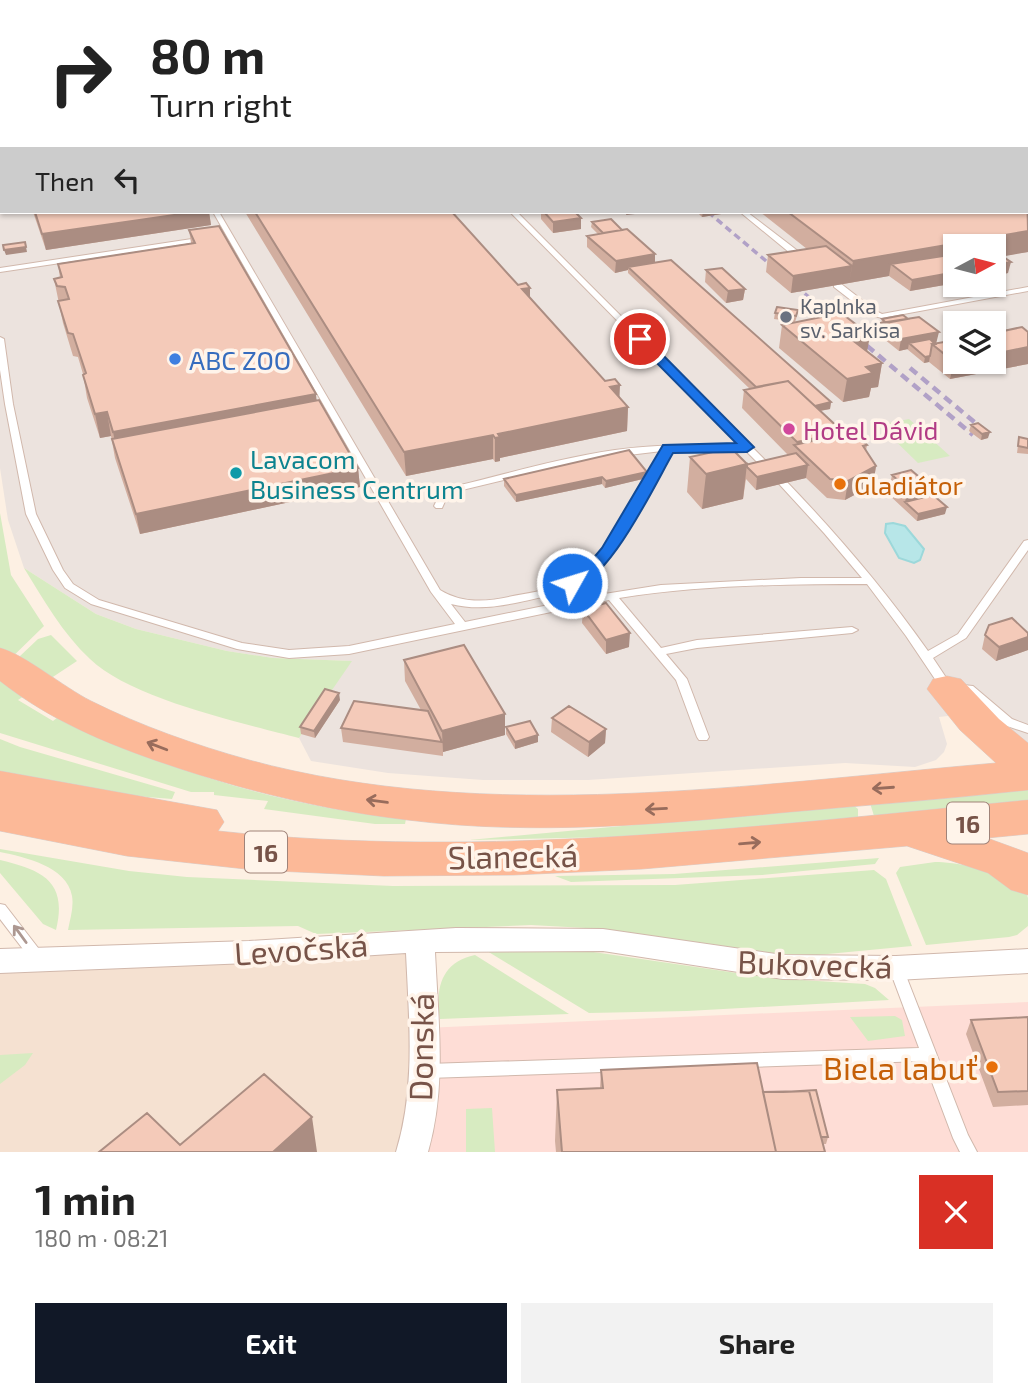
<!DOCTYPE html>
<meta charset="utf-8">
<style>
:root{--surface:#fff;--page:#f2f2f2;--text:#222;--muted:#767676;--accent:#111827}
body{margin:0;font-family:"Exo 2",sans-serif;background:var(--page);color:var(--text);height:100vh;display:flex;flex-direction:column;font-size:26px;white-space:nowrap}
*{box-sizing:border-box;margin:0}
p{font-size:23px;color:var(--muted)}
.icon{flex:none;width:38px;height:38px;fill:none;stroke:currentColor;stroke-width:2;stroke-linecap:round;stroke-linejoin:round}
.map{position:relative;height:1152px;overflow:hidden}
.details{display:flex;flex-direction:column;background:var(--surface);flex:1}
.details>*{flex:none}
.banner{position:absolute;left:0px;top:0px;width:1029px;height:214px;box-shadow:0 2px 5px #0004;background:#fff;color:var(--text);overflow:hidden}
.needle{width:46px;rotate:83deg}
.controls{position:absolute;left:943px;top:234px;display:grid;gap:14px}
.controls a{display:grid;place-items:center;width:63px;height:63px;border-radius:0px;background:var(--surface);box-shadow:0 2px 5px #0004;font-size:35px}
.pin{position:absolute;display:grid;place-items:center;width:60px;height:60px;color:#fff;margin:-30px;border:4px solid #fff;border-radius:50%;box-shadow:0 2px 7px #0007}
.me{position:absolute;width:77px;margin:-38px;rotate:51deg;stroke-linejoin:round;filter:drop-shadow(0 0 5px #0008)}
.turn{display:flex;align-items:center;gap:24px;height:147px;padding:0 35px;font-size:32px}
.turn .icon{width:91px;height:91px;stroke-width:2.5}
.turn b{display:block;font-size:49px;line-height:60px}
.then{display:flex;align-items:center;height:66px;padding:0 35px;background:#0003;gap:14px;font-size:26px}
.round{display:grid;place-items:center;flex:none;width:74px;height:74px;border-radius:0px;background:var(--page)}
.headline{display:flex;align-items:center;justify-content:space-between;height:119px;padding:0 35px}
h1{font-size:42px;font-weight:700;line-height:52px}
.cta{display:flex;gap:14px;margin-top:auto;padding:14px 35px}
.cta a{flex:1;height:80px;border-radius:0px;background:var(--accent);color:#fff;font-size:28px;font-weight:700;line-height:80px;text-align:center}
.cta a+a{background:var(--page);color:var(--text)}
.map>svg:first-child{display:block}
.residential{fill:#f5e1d1}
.commercial{fill:#feddd6}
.industrial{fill:#ece3de;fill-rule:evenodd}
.green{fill:#d7ebc1}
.water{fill:#b7e6e8;stroke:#9cd8da;stroke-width:2}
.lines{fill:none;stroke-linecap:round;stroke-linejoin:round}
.service-casing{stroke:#d1b8ac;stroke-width:2}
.minor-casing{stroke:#d1b8ac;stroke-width:2}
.trunk-casing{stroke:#d9cfcc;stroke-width:1}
.service{fill:#fff;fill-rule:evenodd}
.minor{fill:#fff;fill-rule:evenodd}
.trunk{fill:#fcb998;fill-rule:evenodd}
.rail-far2{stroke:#b1a1c7;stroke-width:2.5;stroke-dasharray:5 3.5;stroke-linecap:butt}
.rail-far1{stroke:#b1a1c7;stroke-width:3.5;stroke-dasharray:7 4.5;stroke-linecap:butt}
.rail{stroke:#b1a1c7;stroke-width:4.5;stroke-dasharray:9 6;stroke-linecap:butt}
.wall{fill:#d2ae9f}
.shaded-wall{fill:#ab8d82}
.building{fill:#f4cab9;stroke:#ab8d82;stroke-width:2}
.oneway{stroke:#986c5c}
.oneway2{stroke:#ad9891}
.route{fill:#1a73e8;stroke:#114b97;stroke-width:2}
.worship-dot{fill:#6b7280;stroke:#fff4ea;stroke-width:2.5}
.shop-dot{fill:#3f7fe0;stroke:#fff4ea;stroke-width:2.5}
.hotel-dot{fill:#d1479c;stroke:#fff4ea;stroke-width:2.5}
.culture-dot{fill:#0f9aa8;stroke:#fff4ea;stroke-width:2.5}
.food-dot{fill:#e8710a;stroke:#fff4ea;stroke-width:2.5}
.labels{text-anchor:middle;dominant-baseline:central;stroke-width:7;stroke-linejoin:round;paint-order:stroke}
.far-worship-label{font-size:21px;fill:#5b616d;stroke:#fff4ea;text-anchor:start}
.shield{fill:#fff4ea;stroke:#a08379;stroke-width:2}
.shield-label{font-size:24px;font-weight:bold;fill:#775348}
.shop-label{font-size:26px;fill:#366cbe;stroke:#fff4ea;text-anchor:start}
.hotel-label{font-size:26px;fill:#b23c85;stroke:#fff4ea;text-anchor:start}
.culture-label{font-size:26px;fill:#0d838f;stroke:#fff4ea;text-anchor:start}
.food-label{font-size:26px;fill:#c56008;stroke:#fff4ea;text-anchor:start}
.near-street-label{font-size:32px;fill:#775348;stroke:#fff4ea}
.near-food-label{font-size:32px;fill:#c56008;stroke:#fff4ea;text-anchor:end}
</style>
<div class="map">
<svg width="1028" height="1152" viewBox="0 0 1028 1152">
<rect width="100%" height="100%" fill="#fdf0e3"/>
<!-- residential -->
<path class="residential" d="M420 941 424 1152H0V961Z"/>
<!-- commercial -->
<path class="commercial" d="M1028 1002V1152H424V1028Z"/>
<!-- industrial -->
<path class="industrial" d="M555 0H1028V743L956 715 939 717 947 744 944 752 936 760 915 767 845 763 588 780H483L388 773 311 761 299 738 351 661 273 658 227 651 136 629 96 614 24 568 8 520 0 468V57L2 212H1027V2H539ZM956 247H994V285H956ZM956 324H994V362H956Z"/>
<!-- green -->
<path class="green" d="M909 419 950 456 918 463 879 425Z
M0 513 11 575 44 626 0 669Z
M24 568 96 614 136 629 227 651 273 658 352 661 299 738C243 723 131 699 90 659 63 634 43 599 24 568Z
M51 635 77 661 18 700 53 721 58 717C171 772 281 806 406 819L405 824H375L264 809 268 801 214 795V792H191L0 733V675L38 639Z
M0 739 20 747 175 792 172 799 111 794 0 773Z
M1028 786V803L874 816 870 803Z
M853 805 858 809V820L610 837 469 840Z
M0 849 129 871 187 877 393 886 675 885 874 870 886 879 912 946 817 955 780 954 604 929 531 925 316 934 298 926 68 930C70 919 74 907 72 896 67 866 24 857 0 852Z
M879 858 875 864 762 875 571 882 555 876 674 874Z
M0 860C42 870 68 881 56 930L43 924 0 873Z
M935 862C957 862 1022 873 1028 898 1028 906 1028 917 1028 926L1017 935 1009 937 926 945 896 873 900 867Z
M573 949 770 978 865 984 875 988 889 1000 687 1011 589 1013 487 951Z
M475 955 569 1014 440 1019C435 989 441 962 475 955Z
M895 1016 902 1020 905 1036 868 1041 850 1017Z
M33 1053 25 1065 0 1084V1055Z
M492 1108 495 1152H466V1109Z"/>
<!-- water -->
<path class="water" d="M893 523 905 526 924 549 920 560 914 563 899 558 885 533 886 524Z"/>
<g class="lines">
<!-- service casing -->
<g class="service-casing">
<path id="service" d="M101 0H105L106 2H101Z
M0 110H2V114H0Z
M0 130H2V134H0Z
M213 212H219L440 590C463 604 487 602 513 596 535 592 560 589 579 576 609 557 644 484 662 451L587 460 458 491 446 499 442 508H436L434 506 439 496 452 487C506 474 560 458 615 450 656 444 698 445 739 444L510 212H517L774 469 772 471H766L745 450 671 451C653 485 617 561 586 581 567 593 542 597 520 602 496 607 475 610 451 604L465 622 598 595 661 585 801 578H862L824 533 780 485 778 483 780 481H786C837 534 885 590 928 651L958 634 1024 541 1028 540V550L966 638 933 658 953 688 951 691H943L906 636 867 584C785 584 701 585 619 598L661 648 697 640 852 627 858 630 852 633 697 648 666 654 687 679 709 737 707 740H699L697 737 676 680 609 600 349 654 289 658 237 649 91 604 65 588 53 570 26 514 5 404 0 370V337L4 339 13 404 36 514 63 570 73 584 99 600 242 643 289 650 349 646 455 624 431 592Z
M740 212H747L807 258V262H801Z
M205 237H208V241L0 272V268Z
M834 283H840L876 311 882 314 1028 287V291L882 318 870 315 834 287Z
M963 685 973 686 1012 719 1028 725V733L1004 725 966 693 959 692 957 689 959 686Z
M0 904 5 905 42 953 44 957 42 961 37 963 32 961 0 919Z
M896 962 901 964 903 968 968 1135 977 1152H960L953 1138 924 1061 428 1078 423 1076 420 1071 423 1066 428 1064 919 1048 889 968 891 964Z"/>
</g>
<!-- minor casing -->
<g class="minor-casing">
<path id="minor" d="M456 928 603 929 783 955 896 956 1028 949V973L896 980 783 979 603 951 435 952C438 1019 447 1086 428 1152H396C416 1087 409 1020 406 953L249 963 0 973V949L249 941Z"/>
</g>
<!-- trunk casing -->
<g class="trunk-casing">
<path id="trunk" d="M0 648C26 655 63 687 91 701 141 726 195 745 249 760 488 825 753 784 996 763L960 730 927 689 933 679 947 676 961 679 999 719 1028 743V790C949 799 869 805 790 812 664 824 534 836 408 820 330 811 255 793 181 769 117 748 53 723 0 681Z
M0 771 217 810 224 822 218 831C487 860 761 826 1028 800V834L987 838 1028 853V895L1011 890 988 873 907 846 642 869 513 875 384 876 255 870 127 856 0 831Z"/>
</g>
<!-- service -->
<use href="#service" class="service"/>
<!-- minor -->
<use href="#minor" class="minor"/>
<!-- trunk -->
<use href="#trunk" class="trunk"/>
<!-- rail-far2 -->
<path class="rail-far2" d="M305 2 320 0
M366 2 378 0
M491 2 508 0
M515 2 532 0
M539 2 556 0
M574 2 591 0
M661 2 666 0
M682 2 687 0
M920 2 931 0
M942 2 957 0"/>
<!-- rail-far1 -->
<path class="rail-far1" d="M708 212 823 309"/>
<!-- rail -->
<path class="rail" d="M821 307 973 435
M910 368 985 431"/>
</g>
<!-- wall -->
<path class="wall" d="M1028 163V252L1002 256 1008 273 994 276V247H956V283L910 291 889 276 791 293 766 272 768 255 807 249 760 212H1027Z
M33 212H209L211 225 46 250Z
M245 212H452L628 407 627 431 500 458V461L495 462 493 459 406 476Z
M541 212H575L581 229 553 233 541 219Z
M697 212H734L702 217Z
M592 222 622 230 655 254V263L831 402 830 409 820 411 843 434 867 445 866 451 876 466 873 485 845 500 827 498 806 478 756 490 746 479 743 499 702 509 687 492 690 457 747 464 788 455 742 408 744 390 750 389 628 273V270L615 273 587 247V236L598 234 591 227Z
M189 230 317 400 358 468 360 487 140 534 115 458 111 436 100 438 87 398 83 374 78 357 73 356 63 323 54 279 60 278 58 264 191 243Z
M706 270 745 289 743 300 726 303 705 282Z
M775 313 797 316 795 322 774 319Z
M882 319 936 343 1028 332V364L950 379 929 362 924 363 907 349 899 351 879 335Z
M782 325 867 352 882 363 878 387 871 388 869 397 843 402 779 348Z
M971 425 988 438 981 440 969 431Z
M1019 437 1028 439V454L1017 453Z
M647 472V478L605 488 602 484 516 502 504 486V479Z
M892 475 922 498 945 514 917 521 888 494Z
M583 609 629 647 606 654 582 623Z
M1028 633V650L996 661 982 649 985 635Z
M404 660 505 714V735L443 752V756L343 742 341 728 421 710 405 681Z
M340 700 315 738 301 734 300 727Z
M552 718 606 729 605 743 588 757 551 732Z
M506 727 538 742 515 749 506 734Z
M1028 1017V1105L993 1107 966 1034 971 1020Z
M601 1070 763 1092 828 1137 826 1144H823L825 1152H556L555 1141 557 1090 600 1088Z"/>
<!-- shaded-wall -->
<path class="shaded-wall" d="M7 0H78V2H2V13H0V1Z
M2 89V104H0V90Z
M195 212H209L211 225 46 250 42 234Z
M627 212H635V214L626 215Z
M703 212H734L702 217Z
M581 218V229L553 233V222Z
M1028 231V252L994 258V247H956V264H891L889 276 849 283 853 261Z
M26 247 27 252 6 255 4 250Z
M655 254V265L628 267V270L615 273 616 261Z
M1011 262 1008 273 994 276V265Z
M852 266 849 283 791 293 793 276Z
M956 272V283L910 291 912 280Z
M530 288V310L522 289Z
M745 289 743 300 726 303 728 291Z
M939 332 936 344 909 343 908 349 899 351 901 339Z
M870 335 866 358 851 339Z
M1028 347V364L950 379 954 362H994V354Z
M930 356 929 362 924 363 925 357Z
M882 363 878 387 871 388 869 397 843 402 847 379 866 367Z
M620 385 619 408 610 387Z
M316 394 318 418 118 457 113 432Z
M831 402 830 409 808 413 809 407Z
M628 407 627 431 500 458V461L495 462V438L498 434Z
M107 412 111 436 100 438 95 414Z
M843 432 840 450 796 447 797 442Z
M990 432 988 438 981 440 982 434Z
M493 435V459L406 476 404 452Z
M747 464 743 499 702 509 706 474Z
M808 465 806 478 756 490 757 477Z
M876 466 873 485 845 500 848 481Z
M358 468 360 487 140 534 136 514Z
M647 472V478L605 488 606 481Z
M602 477V484L516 502V495Z
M925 482 921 501 905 502 908 489Z
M947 507 945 514 917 521 918 514Z
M630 633 629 647 606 654V640Z
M1028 637V650L996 661 999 647Z
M339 693 340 700 315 738 314 731Z
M505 714V735L443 752 442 731Z
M606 729 605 743 588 757 589 742Z
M538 735V742L515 749V742Z
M312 1117 317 1152H273Z"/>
<!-- building -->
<path class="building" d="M1027 162 1028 163V186H1027Z
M1027 186 1028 231 853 261 788 212H1027Z
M35 212H195L42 234Z
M255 212H452L518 285 526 283 530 288 522 289 605 381 615 379 620 385 610 387 628 407 498 434 500 437 495 438 493 435 404 452Z
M544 212H575L581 218 553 222Z
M611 219 622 230 603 233 592 222Z
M219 226 316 394 113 432 107 412 95 414 83 375 86 373 73 334 68 333 58 301 69 299 65 287 57 286 54 279 62 277 58 264 195 243 189 230Z
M627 229 655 254 616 261 587 236Z
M25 242 26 247 4 250 3 245Z
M826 246 852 266 793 276 768 255Z
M994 251 1011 262 994 265Z
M956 254V272L912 280 891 264Z
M671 260 831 402 815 406 788 381 756 387 628 267Z
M722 268 745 289 728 291 706 270Z
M777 307 798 310 796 316 775 313Z
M841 313 870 335 851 339 882 363 866 367 873 373 847 379 782 325Z
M903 315 908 319 886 323 882 319Z
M919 317 939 332 901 339 881 323Z
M1022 327 1028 332V347L994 354V333Z
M930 339 935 344H932L930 356 925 357 909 343Z
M956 340V361L954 362 932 344Z
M788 381 843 432 797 442 744 390Z
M319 400 358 468 136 514 112 439Z
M978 423 990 432 982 434 971 425Z
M853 432 867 445 863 446 876 466 848 481 830 479 794 445Z
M1019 437 1028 439V448L1018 446Z
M731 448 747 464 706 474 690 457Z
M629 450 647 472 606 481 602 477 516 495 504 479Z
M796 453 808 465 757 477 747 467V464L745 465Z
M911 470 925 482 908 489 892 475Z
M933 495 947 507 918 514 905 502Z
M606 603 630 633 606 640 583 609Z
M1012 618 1028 633V637L999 647 985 635 989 625Z
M464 645 505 714 442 731 404 660Z
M325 689 339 693 314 731 300 727Z
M354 701 428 711 442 742 341 728Z
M569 706 606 729 589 742 552 718Z
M530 721 538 735 515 742 506 727Z
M1028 1017V1091L998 1092 971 1020Z
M757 1063 776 1152H562L557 1090 603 1088 601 1070Z
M264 1074 312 1117 273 1152H99L147 1113 180 1145Z
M816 1090 828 1137H821L809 1091 783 1092Z
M809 1091 825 1152H776L763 1092Z"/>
<!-- one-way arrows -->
<defs><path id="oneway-shaft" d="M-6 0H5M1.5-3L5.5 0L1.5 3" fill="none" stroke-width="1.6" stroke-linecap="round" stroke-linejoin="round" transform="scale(1.75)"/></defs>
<g class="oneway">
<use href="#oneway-shaft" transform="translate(157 746) rotate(-159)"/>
<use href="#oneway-shaft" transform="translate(883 788) rotate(176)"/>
<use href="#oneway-shaft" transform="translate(377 801) rotate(-172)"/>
<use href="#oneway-shaft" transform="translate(656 809) rotate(177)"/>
<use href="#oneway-shaft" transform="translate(750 843) rotate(-5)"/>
</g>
<use class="oneway2" href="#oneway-shaft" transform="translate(20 934) rotate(-126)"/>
<!-- route -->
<path class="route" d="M640 335 644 336 754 447 747 452 673 453C657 480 603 596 566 587L564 583 581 573 602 548 663 445 736 443 635 341 634 339Z"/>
<!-- markers -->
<circle class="worship-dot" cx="786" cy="317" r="7"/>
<circle class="shop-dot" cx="175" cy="359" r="7"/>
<circle class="hotel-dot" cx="789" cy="429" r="7"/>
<circle class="culture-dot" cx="236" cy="473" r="7"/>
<g class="food-dot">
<circle cx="840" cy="484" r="7"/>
<circle cx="992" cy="1067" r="7"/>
</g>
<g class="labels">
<!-- far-worship labels -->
<g class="far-worship-label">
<text x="800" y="305">Kaplnka<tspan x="800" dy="24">sv. Sarkisa</tspan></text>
</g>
<!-- shield labels -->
<g class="shield">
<rect x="947" y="802.5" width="42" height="41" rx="5"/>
<rect x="245" y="831.5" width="42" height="41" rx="5"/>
</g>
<g class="shield-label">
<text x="968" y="823">16</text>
<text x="266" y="852">16</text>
</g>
<!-- shop labels -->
<g class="shop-label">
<text x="189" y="359">ABC ZOO</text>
</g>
<!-- hotel labels -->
<g class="hotel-label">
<text x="803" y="429">Hotel Dávid</text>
</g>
<!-- culture labels -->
<g class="culture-label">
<text x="250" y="458">Lavacom<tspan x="250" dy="30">Business Centrum</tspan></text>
</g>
<!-- food labels -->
<g class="food-label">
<text x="854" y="484">Gladiátor</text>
</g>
<!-- near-street labels -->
<g class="near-street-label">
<text transform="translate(513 855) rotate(-1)">Slanecká</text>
<text transform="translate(301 948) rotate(-4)">Levočská</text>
<text transform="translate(815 963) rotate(2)">Bukovecká</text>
<text transform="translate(420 1047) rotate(-89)">Donská</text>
</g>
<!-- near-food labels -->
<g class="near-food-label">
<text x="978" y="1067">Biela labuť</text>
</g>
</g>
</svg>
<div class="controls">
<a><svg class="needle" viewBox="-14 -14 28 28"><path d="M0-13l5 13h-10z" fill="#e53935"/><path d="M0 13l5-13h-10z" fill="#767676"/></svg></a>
<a><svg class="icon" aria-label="layers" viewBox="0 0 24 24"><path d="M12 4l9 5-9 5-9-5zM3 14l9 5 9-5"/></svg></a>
</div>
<div class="pin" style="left:640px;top:339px;background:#d93025"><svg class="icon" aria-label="arrive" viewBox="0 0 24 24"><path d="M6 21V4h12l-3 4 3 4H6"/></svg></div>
<svg class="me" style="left:572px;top:583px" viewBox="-20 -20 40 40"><circle r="17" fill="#1a73e8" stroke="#fff" stroke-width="3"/><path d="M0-11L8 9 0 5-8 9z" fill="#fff"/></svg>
<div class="banner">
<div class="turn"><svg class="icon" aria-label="right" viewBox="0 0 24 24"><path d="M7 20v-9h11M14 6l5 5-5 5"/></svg><div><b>80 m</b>Turn right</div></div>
<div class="then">Then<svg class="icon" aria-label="left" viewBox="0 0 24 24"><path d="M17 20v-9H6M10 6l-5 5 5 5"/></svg></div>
</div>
</div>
<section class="details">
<div class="headline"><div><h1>1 min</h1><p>180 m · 08:21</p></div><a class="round" style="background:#d93025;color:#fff"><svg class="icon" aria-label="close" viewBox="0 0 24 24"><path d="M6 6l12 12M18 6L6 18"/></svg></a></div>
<div class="cta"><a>Exit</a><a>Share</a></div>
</section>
